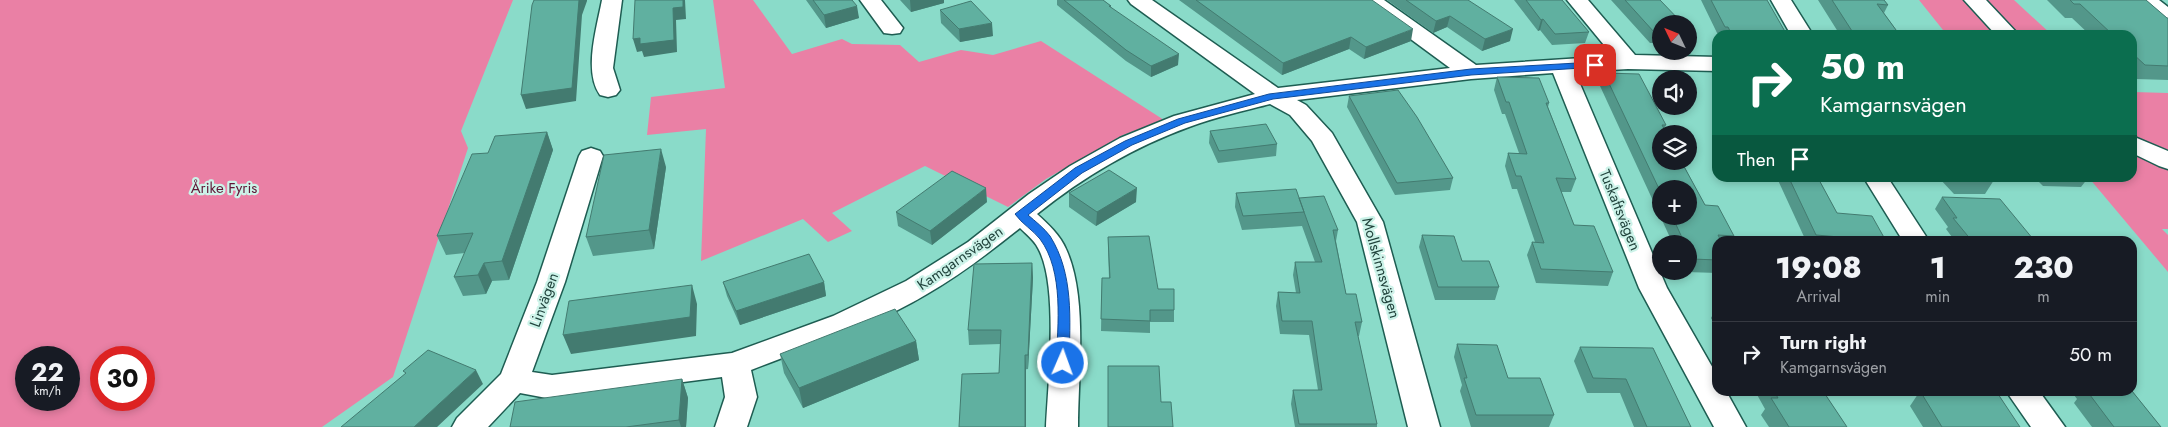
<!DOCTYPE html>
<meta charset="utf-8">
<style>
:root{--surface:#171b24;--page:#20242c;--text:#f1f3f6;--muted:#9ea1a6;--line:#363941}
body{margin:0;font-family:Jost,sans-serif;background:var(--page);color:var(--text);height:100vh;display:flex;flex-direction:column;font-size:19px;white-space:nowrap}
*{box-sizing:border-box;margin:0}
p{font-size:16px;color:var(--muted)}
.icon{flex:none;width:28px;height:28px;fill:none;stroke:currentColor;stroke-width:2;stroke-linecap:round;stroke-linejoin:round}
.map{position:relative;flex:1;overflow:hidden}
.panel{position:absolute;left:1712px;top:236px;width:425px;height:160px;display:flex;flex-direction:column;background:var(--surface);border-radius:15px;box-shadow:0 2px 8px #0003}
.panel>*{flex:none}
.hud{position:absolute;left:1712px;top:30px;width:425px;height:152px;border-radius:15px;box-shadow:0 2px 8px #0003;background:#0b6e4f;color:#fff;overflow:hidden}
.needle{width:32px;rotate:313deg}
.buttons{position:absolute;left:1652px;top:15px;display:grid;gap:10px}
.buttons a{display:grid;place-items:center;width:45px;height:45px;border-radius:50%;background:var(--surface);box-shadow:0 2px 8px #0003;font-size:25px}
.speed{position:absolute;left:15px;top:346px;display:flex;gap:10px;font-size:25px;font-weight:700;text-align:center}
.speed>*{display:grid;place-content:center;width:65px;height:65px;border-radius:50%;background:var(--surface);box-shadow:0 2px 8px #0003;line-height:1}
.speed small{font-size:12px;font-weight:400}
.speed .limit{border:8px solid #d22;background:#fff;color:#111}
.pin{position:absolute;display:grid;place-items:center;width:42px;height:42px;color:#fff;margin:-21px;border-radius:10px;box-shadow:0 2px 8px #0006}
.me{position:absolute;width:55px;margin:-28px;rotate:2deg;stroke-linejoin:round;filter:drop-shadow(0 0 4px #0008)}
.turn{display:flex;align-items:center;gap:18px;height:105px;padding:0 25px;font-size:22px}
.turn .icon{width:65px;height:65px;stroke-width:2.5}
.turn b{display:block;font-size:35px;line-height:42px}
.then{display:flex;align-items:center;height:48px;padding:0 25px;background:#0003;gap:10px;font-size:19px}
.eta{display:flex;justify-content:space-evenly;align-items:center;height:85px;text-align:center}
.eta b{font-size:30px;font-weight:800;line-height:35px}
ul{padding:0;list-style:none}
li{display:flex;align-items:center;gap:15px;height:65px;padding:0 25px;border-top:1px solid var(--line)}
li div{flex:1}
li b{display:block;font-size:19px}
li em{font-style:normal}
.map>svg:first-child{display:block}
.green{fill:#ea80a5;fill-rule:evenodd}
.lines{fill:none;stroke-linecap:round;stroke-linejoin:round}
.minor-casing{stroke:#1e5d52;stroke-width:3}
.minor{fill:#fff;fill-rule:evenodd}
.wall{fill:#53978a;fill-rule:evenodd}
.shaded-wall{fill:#437b70}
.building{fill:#60b0a0;stroke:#437b70}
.route{fill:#1a73e8;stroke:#114b97}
.labels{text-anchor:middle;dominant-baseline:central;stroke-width:4.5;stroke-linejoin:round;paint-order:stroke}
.park-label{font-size:15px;fill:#601736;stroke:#ccf3e9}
.street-label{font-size:15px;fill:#21433c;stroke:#ccf3e9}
</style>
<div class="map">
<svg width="2168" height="427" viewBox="0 0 2168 427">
<rect width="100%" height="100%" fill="#8adbc9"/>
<!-- green -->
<path class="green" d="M0 0H513L461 131 468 148 393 377 322 427H0ZM26 358H69V400H26ZM101 358H144V400H101Z
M713 0H753L792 54 842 39 852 44 900 45 919 62 961 50 993 55 1041 41 1164 120 1123 135 1046 179 1008 207 925 166 832 213 852 231 828 242 803 219 701 261 706 129 647 135 651 97 725 88Z
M1919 0H2014L2052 35H1947Z
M2133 92 2168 93V229H2162L2168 235V272L2089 178H2132Z"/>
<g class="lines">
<!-- minor casing -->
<g class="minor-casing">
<path id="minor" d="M602 0H622L613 68 620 90 616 95 608 97 600 95C583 71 597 27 602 0Z
M860 0H881L903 28 900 33 892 34 884 33Z
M1128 0H1152L1278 88 1450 68 1363 4 1360 0H1384L1476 65 1613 56 1567 0H1588L1635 55 1718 57V71L1628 69 1575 72 1667 288 1718 377V391H1726L1746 427H1714L1639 288 1553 73 1471 79 1297 100 1306 105 1332 133 1383 222 1440 427H1408L1357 222 1312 141 1290 115 1270 104C1243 111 1215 117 1189 127 1134 147 1083 177 1037 214 1048 224 1060 235 1066 249 1088 297 1078 375 1078 427H1046C1048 383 1059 285 1038 248 1034 240 1026 234 1020 228 990 252 960 275 927 294 872 327 810 347 751 370L757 397 747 427H715L725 397 722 377 552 399 520 393 488 427H452L457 418 501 374 537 282 579 156 582 151 591 148 600 151 603 156 565 282 532 372 552 375 732 353 833 316 906 281 968 242 1029 194 1070 166 1120 138 1174 116 1255 94 1131 4Z
M1771 0H1791L1813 35H1791Z
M1964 0H1986L2019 35H1996Z
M2136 0H2159L2168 7V24L2161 22Z
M2132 136 2168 151V169L2159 166 2132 153Z
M1864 178H1888L1929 241H1903Z
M2006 391H2039L2065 427H2031Z"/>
</g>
<!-- minor -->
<use href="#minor" class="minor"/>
</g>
<!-- wall -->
<path class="wall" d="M806 0H852L859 18 826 28Z
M900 0H944V3L911 12Z
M1057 0H1103L1111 6V8L1178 65 1151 77 1126 61 1057 5Z
M1179 0H1372L1411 41 1364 59 1349 49 1282 75Z
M1387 0H1468L1510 41 1482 51 1447 27 1433 33Z
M1514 0H1562L1589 32 1585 43 1552 45 1540 30 1538 31Z
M1611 0H1660L1661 24V43H1650Z
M1701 0H1767L1787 35H1718Z
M1818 0H1884L1888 5 1884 13 1899 34 1898 35H1840Z
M2047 0H2146L2167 18H2168V80L2136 79 2132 76V35H2090L2072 18H2065Z
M940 10 993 36 960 42 941 23Z
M1604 73 1666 125 1664 129 1705 205 1734 236 1732 241H1718V273L1686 272V271H1689V244H1673L1600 86ZM1661 189 1689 216H1661Z
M1497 77 1549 103 1548 107 1576 179 1571 192H1561L1574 225 1613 272 1608 286 1536 283 1527 255 1532 242H1535L1517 189H1512L1505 166 1508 153H1519L1505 114H1502L1494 90Z
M1349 96 1453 178 1450 190 1395 195 1347 107Z
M1210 131 1277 144 1276 156 1218 163 1209 143Z
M547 132 553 150 509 280 492 281 486 294 463 296 454 277 465 253 446 255 437 236 488 153Z
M666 167 654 249 593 256 586 237Z
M1777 178H1818L1837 213 1885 241H1806Z
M1939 178H1992L1994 180 1985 194H1954Z
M2035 178H2088L2081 187 2043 186Z
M1069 193 1136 202 1096 226 1069 207Z
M1236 193 1299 198 1338 230 1336 241 1346 294 1362 322 1359 336H1358L1377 424V427H1295L1291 404 1293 390H1318L1309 335 1280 334 1276 306 1278 292 1296 293 1293 275 1295 262H1315L1302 226 1242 230 1235 207Z
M1942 197 2033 239 2031 241H1955L1946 229 1948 227 1935 209Z
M987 202 932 245 898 226 896 212Z
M1422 235 1499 287 1495 300H1435L1419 247Z
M1108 237 1158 289 1174 310V322H1150V333L1101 331 1102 278H1109L1108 249Z
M1032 263 1033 278 1028 369 999 373 1001 344 969 345 968 330Z
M723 282H824L826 296 740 325 727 296Z
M1718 304V331L1711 318Z
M916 341 919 360 803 408 784 373 780 354Z
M1457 344 1508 378 1554 415 1549 427H1471L1460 391 1462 385 1454 357Z
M1580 347 1653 348 1691 427H1634L1620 393H1587L1574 361Z
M682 379 688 398 686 427H510Z
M1755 391H1823L1847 427H1769L1761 415 1765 409Z
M1920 391 2020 427H1923L1910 406Z
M2071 391H2132L2161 427H2092L2074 403 2077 399Z"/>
<!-- shaded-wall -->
<path class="shaded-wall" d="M579 0H587V1L582 15 576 101 526 109 521 95Z
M683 0H685L686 19 676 20 677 52 644 57 642 51 637 52 633 39Z
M910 0H944V3L911 12Z
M857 6 859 18 826 28 824 15Z
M1450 16 1447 27 1433 33 1436 21Z
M1543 19 1540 30 1538 31 1541 20Z
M992 23 993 36 960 42 959 29Z
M1413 29 1411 41 1364 59 1366 47Z
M1513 29 1510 41 1482 51 1485 39Z
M1351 37 1349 49 1282 75 1283 63Z
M1179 54 1178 65 1151 77V66Z
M547 132 553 150 509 280 502 261Z
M661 149 666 167 654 249 649 230Z
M986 188 987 202 932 245 930 231Z
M1137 188 1136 202 1096 226 1097 212Z
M484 263 492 281 486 294 478 275Z
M1032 263 1033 278 1028 369V355Z
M824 282 826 296 740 325 736 311Z
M692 285 697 304 696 336 571 354 563 335Z
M916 341 919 360 803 408 799 388Z
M1025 355 1026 370V427H1025Z
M476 370 483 384 437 427H414Z
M682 379 688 398 686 427H681L679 420Z"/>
<!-- building -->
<path class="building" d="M534 0H579L572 88 521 95 532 5Z
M635 0H683V7L673 8 674 40 640 44V38L633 39Z
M813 0H852L857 6 824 15Z
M1064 0H1103L1111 6H1109L1179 54 1151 66 1126 50Z
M1196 0H1372L1413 29 1366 47 1351 37 1283 63Z
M1406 0H1468L1513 29 1485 39 1450 16 1436 21Z
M1526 0H1562L1589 32 1555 34 1543 19 1541 20Z
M1625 0H1660L1683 24H1661V32H1654Z
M1711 0H1767L1787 35 1772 34 1773 35H1732L1728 27H1725Z
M1832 0H1884L1888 5 1877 4 1899 34 1852 31Z
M2070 0H2146L2167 18H2168V66L2145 65 2132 53V35H2113L2080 4H2074Z
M971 1 992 23 959 29 940 10Z
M1604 73 1639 74 1666 125H1662L1667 134H1661V161H1681L1705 205 1718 206 1734 236 1718 235 1721 241H1718V260L1692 259 1689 251V244H1685L1672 216H1689V189H1661V193Z
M1497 77 1539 78 1549 103H1546L1576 179 1556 178 1574 225 1594 226 1613 272 1541 269 1532 242 1544 243 1521 176H1516L1508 153 1527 154 1509 102H1506Z
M1398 90 1417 117 1453 178 1397 183 1349 96Z
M1266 124 1277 144 1219 151 1210 131Z
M547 132 502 261 484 263 478 275 454 277 473 233 437 236 472 154 488 153 495 136Z
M661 149 649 230 586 237 604 155Z
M1109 170 1137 188 1097 212 1069 193Z
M952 171 986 188 930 231 896 212Z
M1789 178H1818L1837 213 1872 216 1886 241 1816 235Z
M1960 178H1992L1994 180H1962Z
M1296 189 1304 212 1243 216 1236 193Z
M1324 196 1338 230H1333L1346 294H1356L1362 322H1355L1377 424H1299L1293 390H1322L1312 321H1282L1278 292 1300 293 1295 262H1322L1299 198Z
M1942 197 2000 199 2033 239 2006 238 2008 241H1972L1953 218H1957Z
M1422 235 1454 236 1462 261H1489L1499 287H1438Z
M1149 236 1158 289H1174V310H1150V321L1101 319 1102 278H1110L1108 237Z
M809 254 824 282 736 311 723 282Z
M1032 263 1028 355H1025V427H959L962 374 999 373 1001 330H968L974 264Z
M692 285 690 317 563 335 569 301Z
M895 309 916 341 799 388 780 354Z
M1457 344 1497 345 1508 378H1540L1554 415H1476L1464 378H1467Z
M1580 347 1653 348 1691 427H1647L1626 379 1593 378Z
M428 350 476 370 414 427H341L406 373 403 371Z
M1108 366H1159L1161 402H1171L1173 427H1108Z
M682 379 679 420 626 427H510L515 402Z
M1774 391H1823L1847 427H1789L1771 398H1778Z
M1920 391 1998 394 2020 427H1942Z
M2087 391H2132L2161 427H2114Z"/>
<!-- route -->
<path class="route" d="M1595 62 1598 63V67L1471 75 1273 99 1185 123 1132 145 1082 173 1028 215C1035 221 1044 228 1050 236 1074 274 1070 320 1069 363L1067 367H1058L1056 363C1058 325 1064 271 1040 239 1033 230 1022 224 1015 214L1075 168 1125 141 1178 119 1269 94 1471 69Z"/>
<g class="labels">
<!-- park labels -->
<g class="park-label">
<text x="224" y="188">Årike Fyris</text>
</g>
<!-- street labels -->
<g class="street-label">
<text transform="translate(1620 210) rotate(68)">Tuskaftsvägen</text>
<text transform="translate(960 258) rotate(-35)">Kamgarnsvägen</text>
<text transform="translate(1381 268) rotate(74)">Mollskinnsvägen</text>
<text transform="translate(544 300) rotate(-70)">Linvägen</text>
</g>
</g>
</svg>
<div class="buttons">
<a><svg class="needle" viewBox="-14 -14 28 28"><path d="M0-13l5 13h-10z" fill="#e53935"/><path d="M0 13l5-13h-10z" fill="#9ea1a6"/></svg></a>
<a><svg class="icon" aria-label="sound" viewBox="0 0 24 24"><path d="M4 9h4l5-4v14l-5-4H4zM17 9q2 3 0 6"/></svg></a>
<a><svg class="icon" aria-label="layers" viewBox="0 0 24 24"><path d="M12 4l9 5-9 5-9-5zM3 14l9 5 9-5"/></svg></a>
<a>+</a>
<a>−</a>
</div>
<div class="speed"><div>22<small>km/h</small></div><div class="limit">30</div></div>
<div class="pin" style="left:1595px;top:65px;background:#d93025"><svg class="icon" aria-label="arrive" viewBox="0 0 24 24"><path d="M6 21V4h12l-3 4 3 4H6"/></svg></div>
<svg class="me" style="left:1063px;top:363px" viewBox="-20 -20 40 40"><circle r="17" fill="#1a73e8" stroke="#fff" stroke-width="3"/><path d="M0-11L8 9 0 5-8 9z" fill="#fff"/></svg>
<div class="hud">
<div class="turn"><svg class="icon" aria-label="right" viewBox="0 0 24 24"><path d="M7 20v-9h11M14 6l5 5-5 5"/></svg><div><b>50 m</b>Kamgarnsvägen</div></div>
<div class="then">Then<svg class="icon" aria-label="arrive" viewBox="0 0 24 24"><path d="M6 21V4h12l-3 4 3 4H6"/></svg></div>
</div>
<section class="panel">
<div class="eta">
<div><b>19:08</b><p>Arrival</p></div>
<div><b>1</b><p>min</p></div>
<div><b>230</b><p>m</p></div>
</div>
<ul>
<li><svg class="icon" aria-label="right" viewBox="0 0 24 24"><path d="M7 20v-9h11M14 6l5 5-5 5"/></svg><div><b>Turn right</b><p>Kamgarnsvägen</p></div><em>50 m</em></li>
</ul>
</section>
</div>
